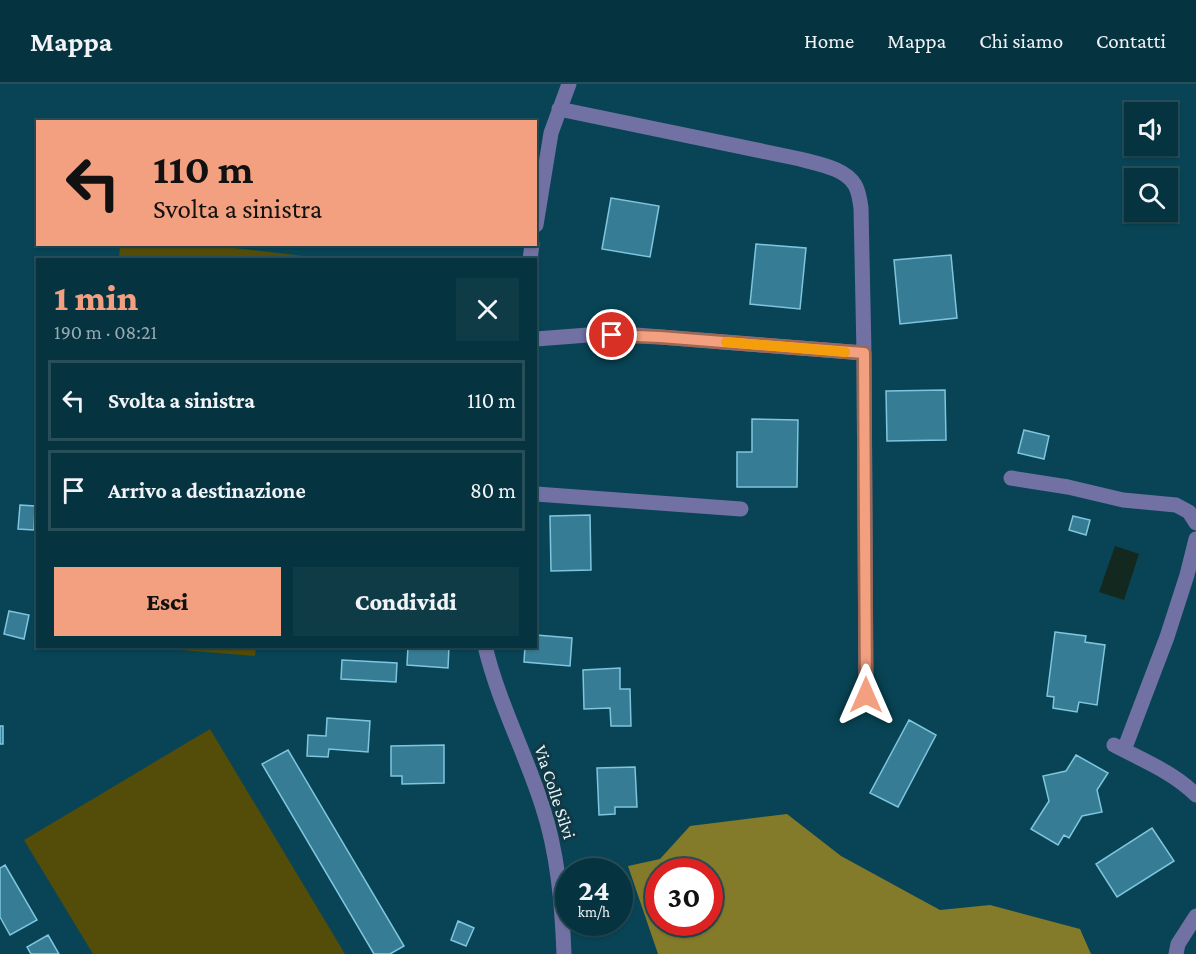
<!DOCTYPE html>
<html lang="it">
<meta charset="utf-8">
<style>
:root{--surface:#063340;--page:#0f3b47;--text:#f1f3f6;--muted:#98aab1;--line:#274e59;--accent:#f2a07f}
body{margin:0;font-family:"Crimson Pro",serif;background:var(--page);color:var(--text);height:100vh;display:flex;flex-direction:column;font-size:22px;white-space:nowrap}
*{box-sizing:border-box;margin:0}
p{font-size:20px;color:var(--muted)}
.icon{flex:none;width:33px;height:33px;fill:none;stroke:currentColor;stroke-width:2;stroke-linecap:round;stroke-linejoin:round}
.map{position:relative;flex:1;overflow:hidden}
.panel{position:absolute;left:36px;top:174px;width:501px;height:390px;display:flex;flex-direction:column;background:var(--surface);border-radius:0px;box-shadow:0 2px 4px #0004,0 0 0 2px var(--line)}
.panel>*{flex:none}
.top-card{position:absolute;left:36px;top:36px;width:501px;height:126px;border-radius:0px;box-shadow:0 2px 4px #0004,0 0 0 2px var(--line);background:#f2a07f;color:#111;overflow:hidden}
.tools{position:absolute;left:1124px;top:18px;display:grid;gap:12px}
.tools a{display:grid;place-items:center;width:54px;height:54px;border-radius:0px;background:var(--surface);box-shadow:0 2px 4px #0004,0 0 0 2px var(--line);font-size:30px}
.speed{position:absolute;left:555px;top:774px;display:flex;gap:12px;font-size:30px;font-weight:700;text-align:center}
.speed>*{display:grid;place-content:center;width:78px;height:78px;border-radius:50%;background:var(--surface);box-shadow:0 2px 4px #0004,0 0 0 2px var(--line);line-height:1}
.speed small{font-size:15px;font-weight:400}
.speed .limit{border:9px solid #d22;background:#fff;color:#111}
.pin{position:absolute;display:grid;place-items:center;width:51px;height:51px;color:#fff;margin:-26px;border:3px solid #fff;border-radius:50%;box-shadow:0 2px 6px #0007}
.me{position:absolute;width:66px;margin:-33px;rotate:0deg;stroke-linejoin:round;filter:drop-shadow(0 0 4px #0008)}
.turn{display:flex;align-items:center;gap:21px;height:126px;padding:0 18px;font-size:27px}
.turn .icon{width:78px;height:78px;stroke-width:2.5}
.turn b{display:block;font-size:42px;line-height:51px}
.round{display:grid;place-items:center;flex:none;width:63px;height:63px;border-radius:0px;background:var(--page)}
.head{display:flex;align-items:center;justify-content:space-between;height:102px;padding:0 18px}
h1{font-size:36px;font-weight:800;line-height:45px;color:var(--accent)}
.cta{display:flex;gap:12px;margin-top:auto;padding:12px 18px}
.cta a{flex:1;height:69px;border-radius:0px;background:var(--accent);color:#111;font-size:24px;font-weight:800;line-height:69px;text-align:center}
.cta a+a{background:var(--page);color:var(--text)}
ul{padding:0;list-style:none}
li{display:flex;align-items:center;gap:18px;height:81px;margin:0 12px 9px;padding:0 6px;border:3px solid var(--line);border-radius:0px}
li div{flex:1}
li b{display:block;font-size:22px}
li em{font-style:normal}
header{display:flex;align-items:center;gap:36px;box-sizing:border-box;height:84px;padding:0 30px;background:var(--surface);border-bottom:2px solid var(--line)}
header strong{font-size:28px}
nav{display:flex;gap:33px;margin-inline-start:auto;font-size:21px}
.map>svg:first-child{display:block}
.green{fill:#544d0a}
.forest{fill:#847b2a;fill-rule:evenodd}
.water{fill:#13291f}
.building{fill:#357c94;stroke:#7fc5de;stroke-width:1.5}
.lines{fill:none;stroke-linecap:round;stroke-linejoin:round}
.minor{stroke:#7172a3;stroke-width:15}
.route-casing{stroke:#9d6853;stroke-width:15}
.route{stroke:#f2a07f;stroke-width:10}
.slow{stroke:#f59e0b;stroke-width:10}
.labels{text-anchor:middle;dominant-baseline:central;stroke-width:6;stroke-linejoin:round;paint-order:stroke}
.street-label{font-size:18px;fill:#eaf7fc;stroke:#123844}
</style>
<header>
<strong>Mappa</strong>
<nav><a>Home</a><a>Mappa</a><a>Chi siamo</a><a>Contatti</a></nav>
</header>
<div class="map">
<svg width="1196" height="870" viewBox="0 0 1196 870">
<rect width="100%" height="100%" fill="#084455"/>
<!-- green -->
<path class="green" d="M120 161H207L330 175H119Z
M143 563H256L255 572Z
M210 645 345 870H93L24 756Z"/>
<!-- forest -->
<path class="forest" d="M787 730 841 772 940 826 990 821 1080 845 1091 870H658L628 782 660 775 690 742ZM658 788H710V838H658Z"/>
<!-- water -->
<path class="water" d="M1115 462 1139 470 1124 516 1099 508Z"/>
<!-- building -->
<path class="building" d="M611 114 659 122 650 173 602 165Z
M756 160 806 164 800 225 750 220Z
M951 171 957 234 900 240 894 176Z
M945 306 946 356 887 357 886 307Z
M752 335 798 336 797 403H737V368H752Z
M1024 346 1049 352 1044 375 1018 369Z
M20 421 35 422 34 446 18 445Z
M590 431 591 486 551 487 550 432Z
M1073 432 1090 436 1086 451 1069 446Z
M9 527 29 531 24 555 4 550Z
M1055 548 1086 552 1085 558 1105 561 1097 621 1079 618 1077 628 1053 624 1054 613 1047 612Z
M536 551 572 554 570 582 524 578 525 562H536Z
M408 562H449L448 584 407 581Z
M342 576 397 579 396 598 341 595Z
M620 584V605H630L631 642H611L610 624 584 625 583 586Z
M327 634 370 637 368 668 329 665 328 673 307 672 308 651 326 652Z
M909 636 936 651 898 723 870 709Z
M0 642H3V660H0Z
M444 661V699L402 700V692H391V662Z
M288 666 404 862 390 870H374L262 680Z
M1076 671 1108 689 1097 706 1102 728 1082 732 1069 754 1064 751 1058 761 1031 745 1049 717 1043 692 1066 687Z
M635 683 637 723H615V730L599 731 597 684Z
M1152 744 1174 777 1117 813 1096 780Z
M5 781 37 836 10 851 0 833V784Z
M458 837 474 844 466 862 451 856Z
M48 851 59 870H31L27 863Z"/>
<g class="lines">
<!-- minor -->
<path class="minor" d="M536 141 551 49 569 0
M530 176 532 160
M536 255 588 251H636L864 269 861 124C860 116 859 108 855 101 845 84 818 80 800 75L559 25
M864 269 866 611
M1011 394 1068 403 1123 416 1176 421 1189 428 1196 439
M536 410 741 425
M485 562C498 617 525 668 542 721 558 769 562 820 564 870
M1114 661C1142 676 1173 688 1196 711
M1124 666 1167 553 1187 491 1196 455
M1176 870 1178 860 1196 832"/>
</g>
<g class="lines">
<!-- route casing -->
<g class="route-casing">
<path id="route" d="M612 251 660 253 864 269 866 611"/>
</g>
<!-- route -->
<use href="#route" class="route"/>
<!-- slow -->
<path class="slow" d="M726 258 845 268"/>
</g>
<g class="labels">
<!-- street labels -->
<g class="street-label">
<text transform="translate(555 708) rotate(72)">Via Colle Silvi</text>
</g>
</g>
</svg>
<div class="tools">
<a><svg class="icon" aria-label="sound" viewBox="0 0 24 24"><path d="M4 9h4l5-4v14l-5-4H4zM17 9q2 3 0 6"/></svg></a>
<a><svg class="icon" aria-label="search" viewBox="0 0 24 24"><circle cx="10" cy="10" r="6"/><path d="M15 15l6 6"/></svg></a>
</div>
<div class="speed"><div>24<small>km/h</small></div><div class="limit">30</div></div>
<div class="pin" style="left:612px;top:251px;background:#d93025"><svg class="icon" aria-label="arrive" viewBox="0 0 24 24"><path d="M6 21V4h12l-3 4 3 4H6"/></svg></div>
<svg class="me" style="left:866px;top:611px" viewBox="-20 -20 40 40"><path d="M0-17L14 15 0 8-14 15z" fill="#f2a07f" stroke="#fff" stroke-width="4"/></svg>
<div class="top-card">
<div class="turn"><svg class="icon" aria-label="left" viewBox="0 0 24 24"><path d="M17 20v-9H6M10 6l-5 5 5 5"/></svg><div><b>110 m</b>Svolta a sinistra</div></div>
</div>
<section class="panel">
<div class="head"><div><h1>1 min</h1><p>190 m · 08:21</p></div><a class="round"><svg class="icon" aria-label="close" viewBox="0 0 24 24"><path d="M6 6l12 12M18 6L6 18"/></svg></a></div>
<ul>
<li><svg class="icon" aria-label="left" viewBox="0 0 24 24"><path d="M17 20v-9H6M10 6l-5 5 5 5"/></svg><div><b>Svolta a sinistra</b></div><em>110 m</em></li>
<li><svg class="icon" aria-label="arrive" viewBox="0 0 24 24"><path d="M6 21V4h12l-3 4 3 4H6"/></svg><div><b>Arrivo a destinazione</b></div><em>80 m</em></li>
</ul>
<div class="cta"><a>Esci</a><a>Condividi</a></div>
</section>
</div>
